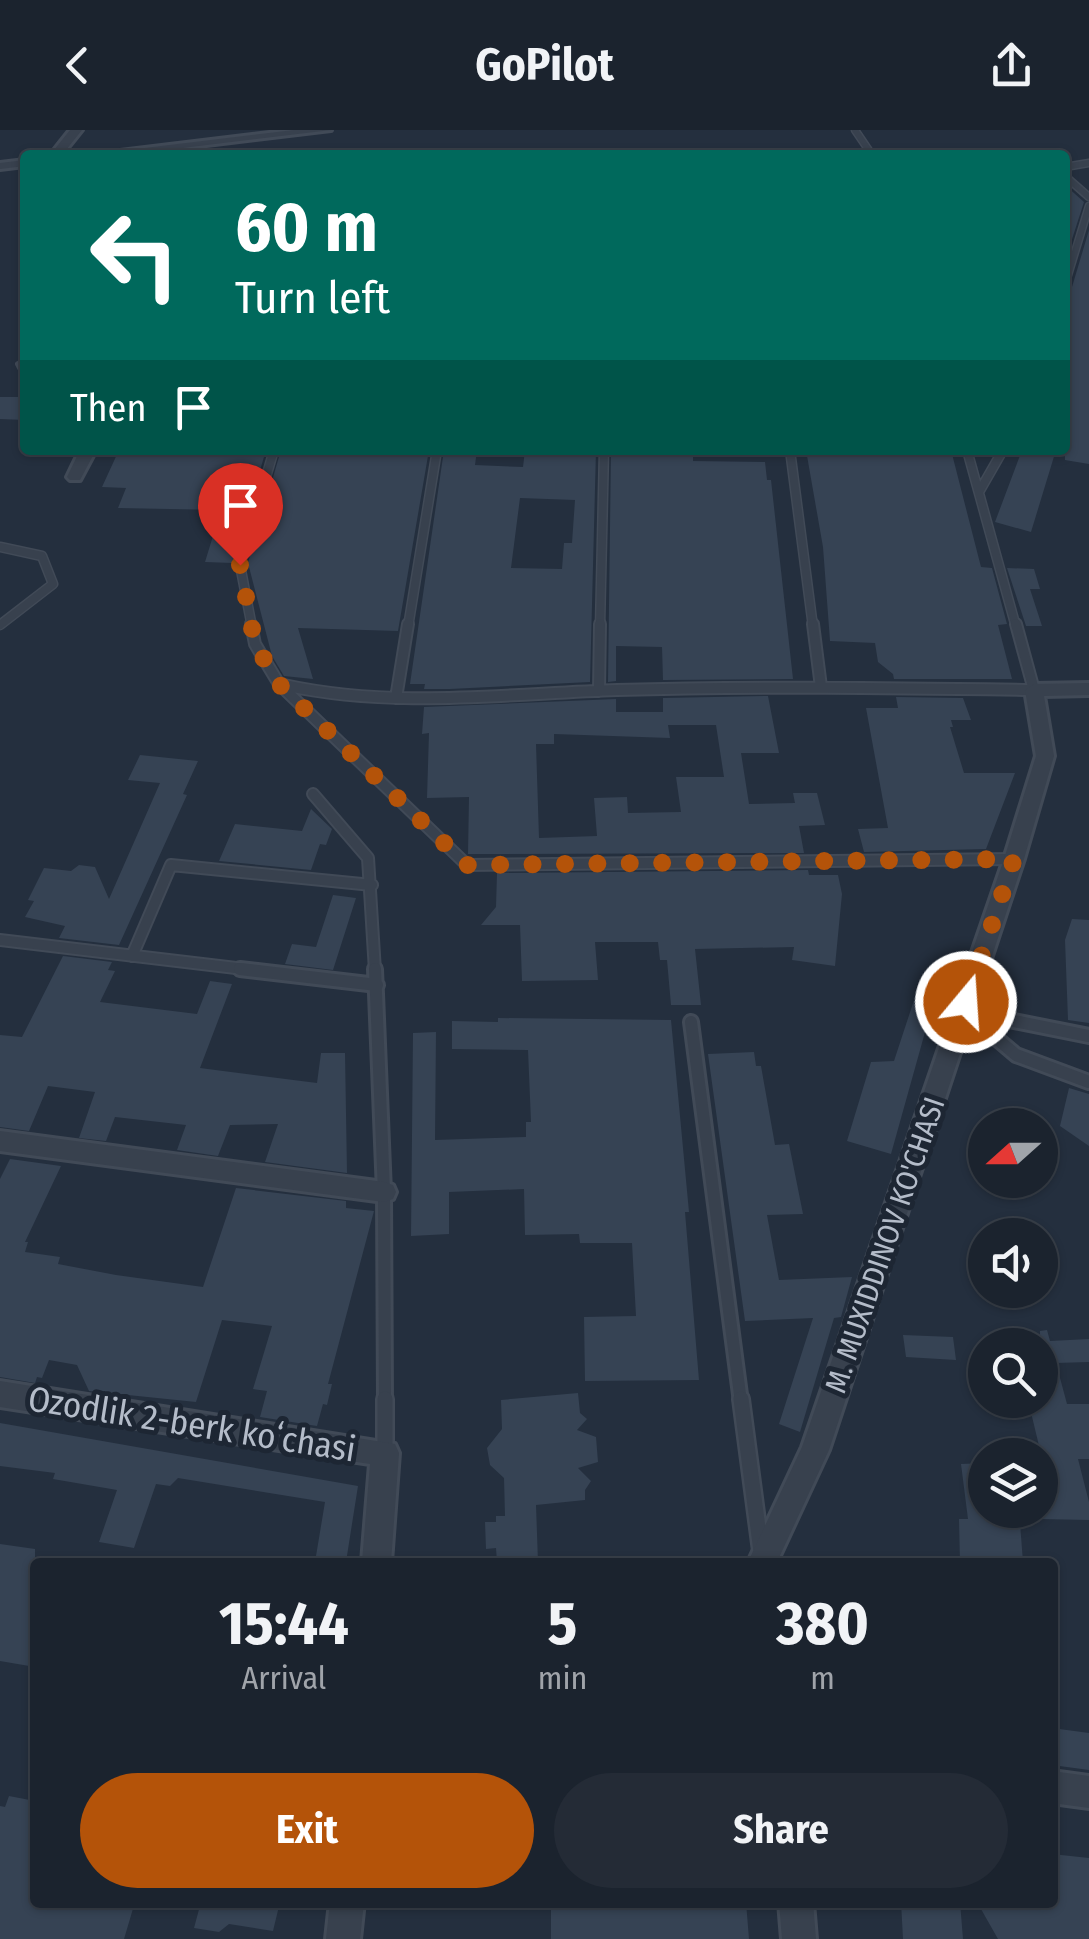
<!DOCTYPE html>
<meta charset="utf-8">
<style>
:root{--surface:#1b232e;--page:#242b36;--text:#f1f3f6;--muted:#a0a4aa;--line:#39404a;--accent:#b45309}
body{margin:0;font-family:"Fira Sans Condensed",sans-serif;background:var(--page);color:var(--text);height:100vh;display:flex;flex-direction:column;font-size:38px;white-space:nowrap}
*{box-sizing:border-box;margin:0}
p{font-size:32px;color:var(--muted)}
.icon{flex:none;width:55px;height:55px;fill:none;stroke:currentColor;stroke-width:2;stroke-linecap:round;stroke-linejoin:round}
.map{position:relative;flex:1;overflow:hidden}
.sheet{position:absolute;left:30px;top:1428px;width:1028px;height:350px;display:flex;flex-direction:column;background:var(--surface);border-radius:10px;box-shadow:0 2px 8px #0004,0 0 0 2px var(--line)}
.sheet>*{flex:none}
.banner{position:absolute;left:20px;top:20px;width:1050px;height:305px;border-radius:10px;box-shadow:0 2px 8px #0004,0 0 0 2px var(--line);background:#00695c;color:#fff;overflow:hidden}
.needle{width:65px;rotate:249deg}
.fabs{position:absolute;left:968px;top:978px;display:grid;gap:20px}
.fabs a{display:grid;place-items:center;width:90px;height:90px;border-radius:50%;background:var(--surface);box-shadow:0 2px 8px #0004,0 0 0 2px var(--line);font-size:50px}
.pin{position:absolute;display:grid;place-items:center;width:85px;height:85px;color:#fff;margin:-102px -42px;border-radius:50% 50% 50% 0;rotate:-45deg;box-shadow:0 0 10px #0007}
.pin .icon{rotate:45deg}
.me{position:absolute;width:110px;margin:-55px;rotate:18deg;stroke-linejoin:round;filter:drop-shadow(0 0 8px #0008)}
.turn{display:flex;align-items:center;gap:35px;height:210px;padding:0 50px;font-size:45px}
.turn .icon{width:130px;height:130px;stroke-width:2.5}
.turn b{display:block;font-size:70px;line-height:85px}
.then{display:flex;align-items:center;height:95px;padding:0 50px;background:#0003;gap:20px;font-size:38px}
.eta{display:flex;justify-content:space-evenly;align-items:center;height:170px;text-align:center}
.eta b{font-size:60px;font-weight:700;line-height:70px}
.cta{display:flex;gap:20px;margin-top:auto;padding:20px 50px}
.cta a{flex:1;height:115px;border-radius:60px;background:var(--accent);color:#fff;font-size:40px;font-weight:700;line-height:115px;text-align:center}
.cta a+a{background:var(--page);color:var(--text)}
header{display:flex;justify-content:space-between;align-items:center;height:130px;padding:0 50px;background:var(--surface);font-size:45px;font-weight:700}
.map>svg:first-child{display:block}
.building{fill:#364354;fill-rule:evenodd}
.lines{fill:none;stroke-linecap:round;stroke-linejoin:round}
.service-far4-casing{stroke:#414a57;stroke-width:9}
.service-far3-casing{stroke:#414a57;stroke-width:11}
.service-far2-casing{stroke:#414a57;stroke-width:14}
.service-far1-casing{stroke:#414a57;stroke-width:18}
.service-casing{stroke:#414a57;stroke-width:20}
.minor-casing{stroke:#414a57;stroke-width:6}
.service-far4{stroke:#38414e;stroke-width:6}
.service-far3{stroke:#38414e;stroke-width:8}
.service-far2{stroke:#38414e;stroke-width:10}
.service-far1{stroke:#38414e;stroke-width:12}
.service{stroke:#38414e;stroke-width:15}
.minor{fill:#38414e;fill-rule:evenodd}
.route{stroke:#b45309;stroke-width:18;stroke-dasharray:0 32.4}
.labels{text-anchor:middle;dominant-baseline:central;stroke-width:10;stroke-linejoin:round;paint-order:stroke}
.street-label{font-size:30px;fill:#b4bcc9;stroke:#1d2633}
.near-street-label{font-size:35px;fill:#b4bcc9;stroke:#1d2633}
</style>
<header><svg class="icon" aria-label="back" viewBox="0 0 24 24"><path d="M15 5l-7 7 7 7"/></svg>GoPilot<svg class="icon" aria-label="share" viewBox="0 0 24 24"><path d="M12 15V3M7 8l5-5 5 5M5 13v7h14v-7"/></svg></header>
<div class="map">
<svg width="1089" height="1809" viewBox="0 0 1089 1809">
<rect width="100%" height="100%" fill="#242f3e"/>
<!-- building -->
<path class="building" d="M1065 55 1084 72 1065 131Z
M1089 100V334L1065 330V162L1072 157Z
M0 267H25V290L0 289Z
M119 320H266L233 433 205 432 221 380 118 378 126 358 102 357Z
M281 320 356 323 357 320H429L398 501 298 498 313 549 284 546 272 526 248 433Z
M444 320H477L475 335 523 337 525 320H596L590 552 450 559H424L425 554H410ZM520 368 575 370 572 413H564L562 439 511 438Z
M611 320 693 324V331L765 332 767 350H771L793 549 663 550 662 517 616 516V551L608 552Z
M806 320H951L981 437 992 438 1007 494 998 495 1012 549H894L893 544 878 532 875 513 830 511 823 417Z
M1022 320H1056L1031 402 995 392Z
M1007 438 1034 439 1040 459H1030L1042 496H1026Z
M768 566 779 623H741L749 674 795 673 793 663H817L825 695 799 696 804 723 468 724 469 667 427 668 429 603 422 604 424 577 616 569V582H663V568ZM668 595H716L724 647H676L681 682 628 683 627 667 594 668 597 706 539 708 536 614H554V604L670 608Z
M896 567 963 568 971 590H951L953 597H950L964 643H1015L986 719 864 722 858 699 888 698 866 578H898Z
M140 625 198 631 183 664 187 665 119 815 59 808 65 796 25 787 34 771 28 770 44 738 71 741 79 735 95 737 109 769 160 653 128 650Z
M311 679 332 699 326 715 320 714 311 740 219 731 235 694 302 701Z
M808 740 809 745H838L842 764 835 836 792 830 794 817 695 819 701 875H671L667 830H660L658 812H595L598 850 522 851 520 795H481L496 777 497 743Z
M333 765 356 768 333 840 285 834 292 814 316 817Z
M1072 789 1089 790V893L1068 890 1065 810Z
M63 826 112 832 108 840 115 841 100 872 197 884 210 851 232 854 200 938 317 953 321 923H345L347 1043 265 1032 278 994 230 995 218 1026 177 1020 186 995 115 987 106 1011 79 1008 95 962 48 956 29 1001 0 997V905L22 907Z
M916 864 934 870 891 1024 847 1011 871 932 894 931Z
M498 888 671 890 689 1082H685L699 1250 585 1251 584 1187 636 1186 632 1113H580L579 1104 525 1105 524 1059 449 1062V1104L411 1106 413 903 436 902 435 1010 526 1007V992H531L528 920 452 919V891L498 892Z
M754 922 756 936H761L775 1015 789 1014 803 1084 767 1085 779 1150 852 1147 841 1187 834 1188 800 1302 779 1294 813 1188 745 1191 708 924Z
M1069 958 1089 964V1016L1060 996Z
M10 1029 61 1036 25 1112H28L25 1122 60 1127 58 1134 116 1145 203 1157 236 1058 346 1071V1078L374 1081 328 1254H332L327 1275 323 1274 317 1296 260 1287 267 1261 253 1259 272 1196 222 1190 196 1272 89 1261 77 1235 49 1230 42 1248 37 1247 35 1253 0 1247V1049Z
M1047 1200 1050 1211 1089 1209V1232L1056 1233 1067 1274H1089V1329H1078L1089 1372V1390L1040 1389 1041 1324 1028 1270H1040V1201Z
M903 1205 953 1207 956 1230 906 1227Z
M578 1263 580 1283 587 1289 577 1300 596 1307 598 1332 578 1338 591 1351 585 1360V1370L536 1375 538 1432H497L496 1418 486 1419 485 1392H496V1386H505L504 1348 490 1335 487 1318 502 1299 501 1270Z
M0 1293 358 1356 346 1432H315L325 1372 178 1348 170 1356 156 1354 134 1418 99 1412 117 1360 53 1349 55 1343 0 1336Z
M985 1333V1380H1019L1023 1432H960L959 1389H968L961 1334Z
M0 1414 35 1419V1537L0 1531Z
M1052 1598 1089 1603V1640L1052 1635Z
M9 1666 35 1671V1772H135L124 1809H0V1676L5 1677Z
M1052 1724 1089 1728V1809H998L977 1772H1052Z
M201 1772H280L273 1801 229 1794 219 1802 194 1798Z
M551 1772H746L749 1809H551Z
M901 1772H960L963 1809H903Z"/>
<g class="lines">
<!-- service-far4 casing -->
<g class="service-far4-casing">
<path id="service-far4" d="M855 0 872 25
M1065 37 1089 33
M1065 46 1089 67
M1065 155 1089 76"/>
</g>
<!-- service-far3 casing -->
<g class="service-far3-casing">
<path id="service-far3" d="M790 320 813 497
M967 320 1016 497
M979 362 1003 320
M0 417 42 426 53 454 0 495
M252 497 240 435 274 320
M408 497 437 320
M600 497 604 320"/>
</g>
<!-- service-far2 casing -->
<g class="service-far2-casing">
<path id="service-far2" d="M251 494 255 514 279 554 467 735 1014 729
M813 494 821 557
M284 555C394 579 505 564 617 560 756 556 895 558 1034 560L1016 494
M599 561 600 494
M396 568 408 494
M313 664 368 728 375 841
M0 810 261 841
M132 826 171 735 372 755"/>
</g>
<!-- service-far1 casing -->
<g class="service-far1-casing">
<path id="service-far1" d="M240 839 377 855
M375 839 384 1062 385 1272
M967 872 996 908 1016 925 1089 952
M984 885 1089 906
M691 892 741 1272"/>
</g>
<!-- service casing -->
<g class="service-casing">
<path id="service" d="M385 1269V1323
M741 1269 761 1421"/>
</g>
<!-- minor casing -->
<g class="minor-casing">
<path id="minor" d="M70 0H82L62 25H50Z
M294 0H331L125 25H87Z
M25 30V36L0 39V33Z
M25 230V239L20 238 18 234Z
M80 320H96L80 350H70L67 347Z
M1089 553V565L1044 566 1054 626 1024 729 829 1320 777 1432H748L802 1317 1004 729 1036 626 1025 560 1034 554Z
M0 1001 384 1052 393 1055 396 1062 393 1069 384 1072 0 1021Z
M0 1251 395 1314 399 1323 391 1432H362L370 1334 0 1277Z
M1052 1641 1089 1646V1678L1052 1673Z
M330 1772H364L360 1809H326Z
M779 1772H813L816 1809H782Z"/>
</g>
<!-- service-far4 -->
<use href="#service-far4" class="service-far4"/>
<!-- service-far3 -->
<use href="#service-far3" class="service-far3"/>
<!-- service-far2 -->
<use href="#service-far2" class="service-far2"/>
<!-- service-far1 -->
<use href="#service-far1" class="service-far1"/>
<!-- service -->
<use href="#service" class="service"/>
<!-- minor -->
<use href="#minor" class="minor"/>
</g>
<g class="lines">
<!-- route -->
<path class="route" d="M240 435 255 514 279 554 467 735 1014 729 966 872"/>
</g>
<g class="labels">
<!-- street labels -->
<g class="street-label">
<text transform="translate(885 1115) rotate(-71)">M. MUXIDDINOV KO'CHASI</text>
</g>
<!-- near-street labels -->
<g class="near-street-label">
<text transform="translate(192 1294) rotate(9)">Ozodlik 2-berk koʻchasi</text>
</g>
</g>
</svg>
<div class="fabs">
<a><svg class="needle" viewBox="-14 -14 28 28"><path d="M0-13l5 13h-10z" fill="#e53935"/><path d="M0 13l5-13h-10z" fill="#a0a4aa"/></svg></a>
<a><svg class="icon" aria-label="sound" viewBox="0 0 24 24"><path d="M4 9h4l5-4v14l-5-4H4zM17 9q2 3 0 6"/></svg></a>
<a><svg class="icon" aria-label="search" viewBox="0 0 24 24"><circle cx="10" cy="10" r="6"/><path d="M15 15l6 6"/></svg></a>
<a><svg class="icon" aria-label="layers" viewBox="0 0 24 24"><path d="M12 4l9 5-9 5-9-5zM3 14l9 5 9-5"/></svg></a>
</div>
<div class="pin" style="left:240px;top:435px;background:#d93025"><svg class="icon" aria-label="arrive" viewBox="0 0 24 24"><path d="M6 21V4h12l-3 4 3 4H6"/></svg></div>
<svg class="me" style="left:966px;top:872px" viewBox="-20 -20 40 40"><circle r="17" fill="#b45309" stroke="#fff" stroke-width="3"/><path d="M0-11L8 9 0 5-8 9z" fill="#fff"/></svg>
<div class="banner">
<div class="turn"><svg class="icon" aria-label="left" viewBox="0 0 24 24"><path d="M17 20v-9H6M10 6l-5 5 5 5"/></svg><div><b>60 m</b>Turn left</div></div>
<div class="then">Then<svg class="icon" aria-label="arrive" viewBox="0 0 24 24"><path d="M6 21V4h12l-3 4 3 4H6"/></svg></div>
</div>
<section class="sheet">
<div class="eta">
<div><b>15:44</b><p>Arrival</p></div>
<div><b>5</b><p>min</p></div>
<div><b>380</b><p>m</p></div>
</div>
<div class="cta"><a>Exit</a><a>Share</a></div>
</section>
</div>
